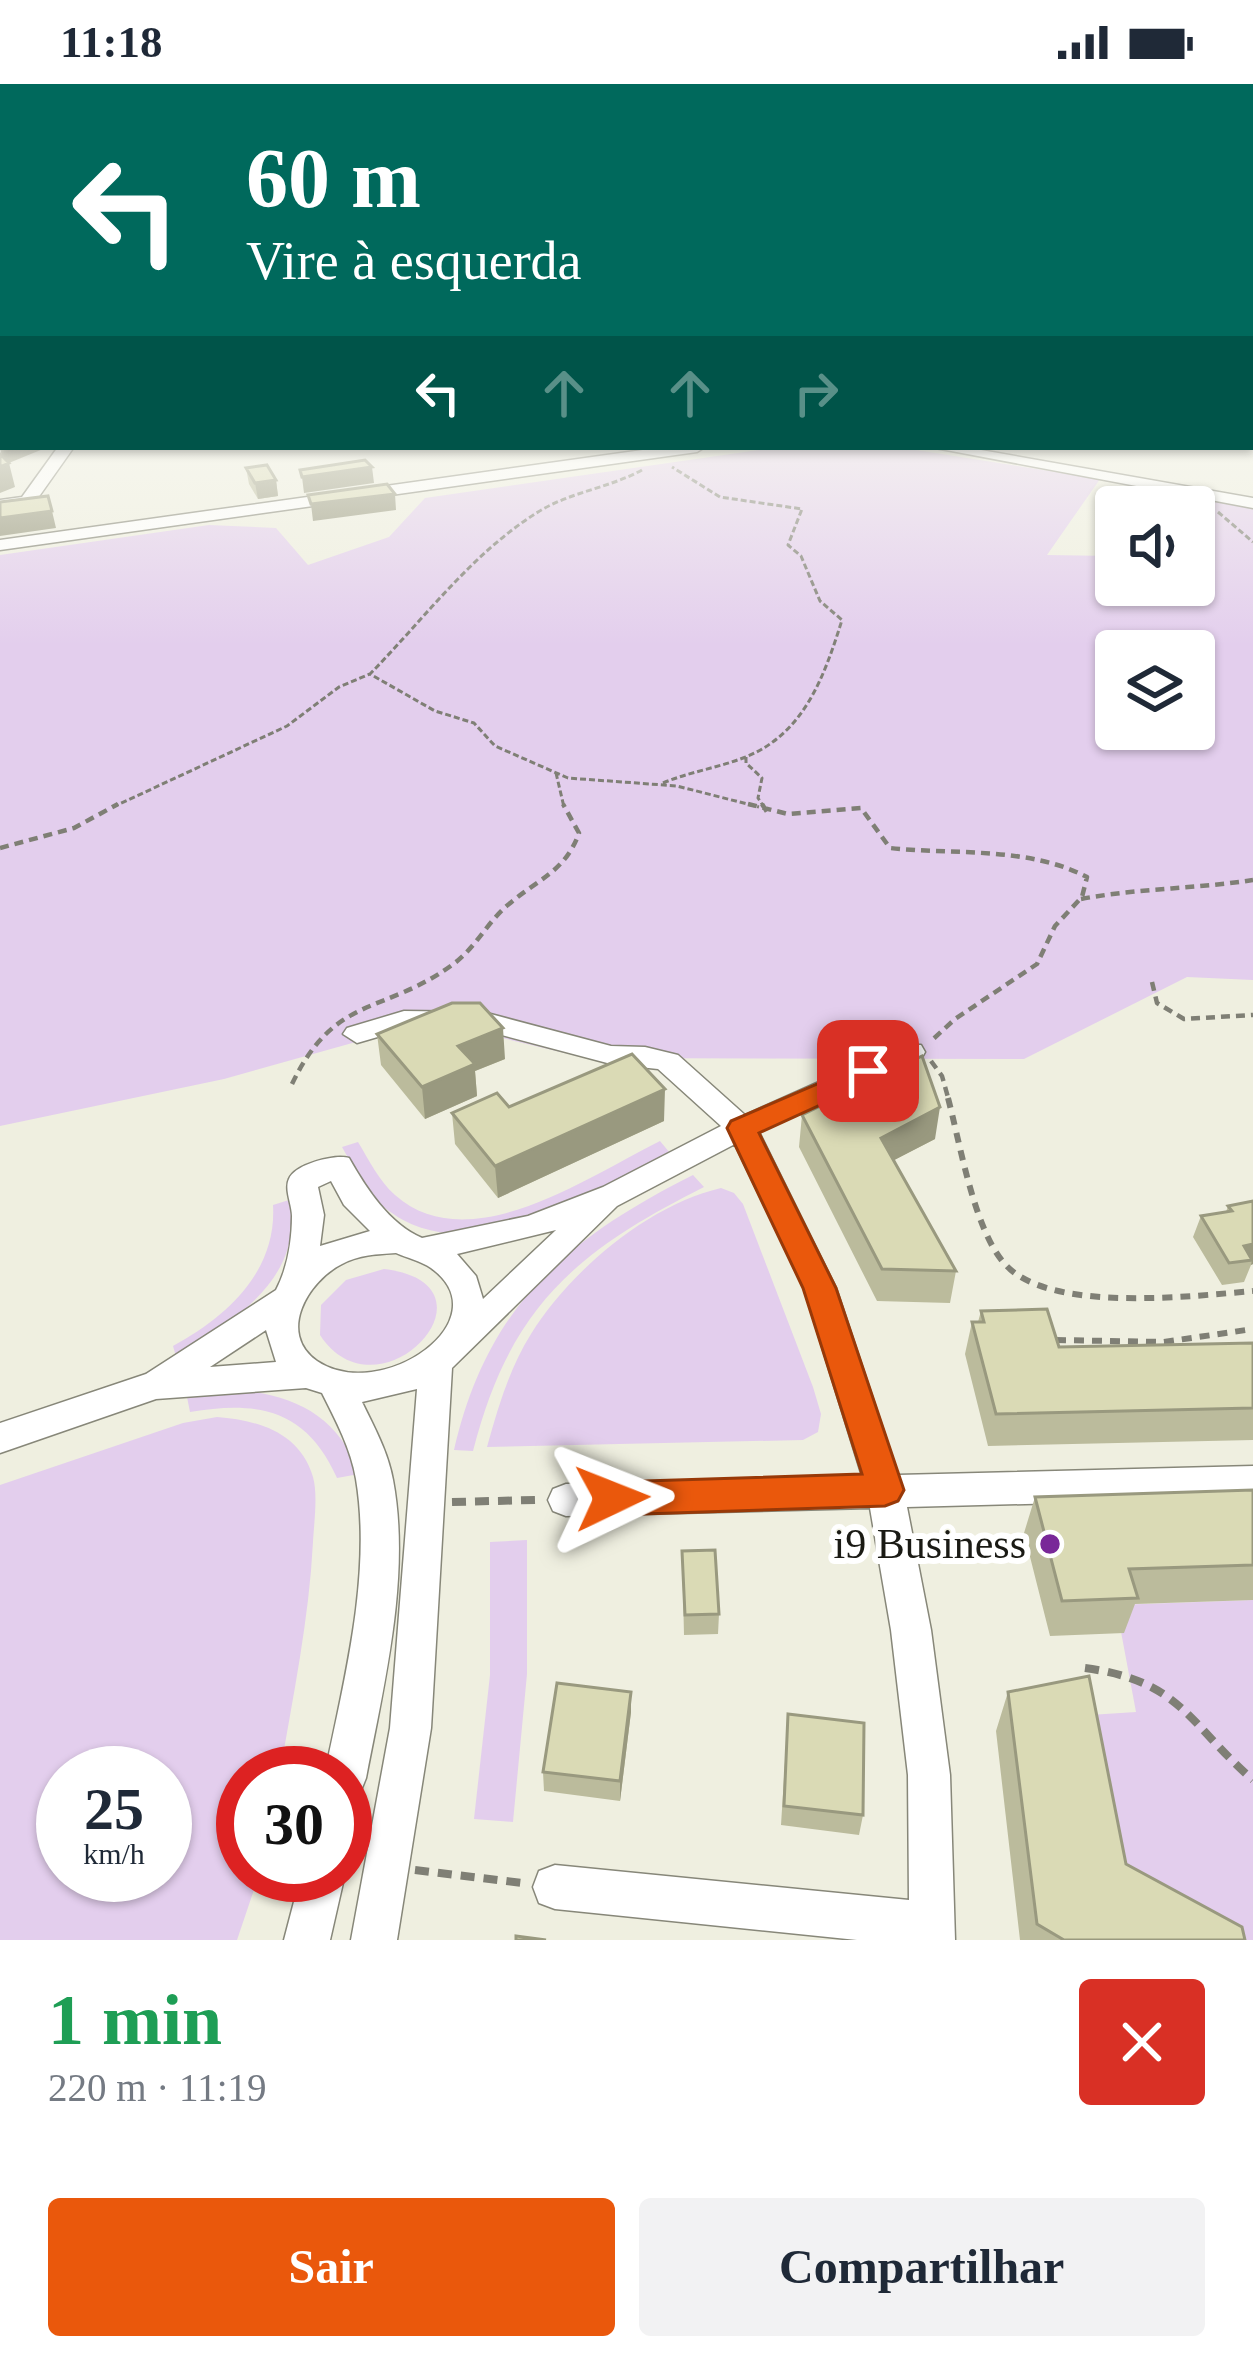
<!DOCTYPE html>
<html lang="pt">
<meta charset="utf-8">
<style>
:root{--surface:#fff;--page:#f2f2f3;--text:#1f2937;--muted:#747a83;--accent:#ea580c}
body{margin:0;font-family:"Times New Roman",serif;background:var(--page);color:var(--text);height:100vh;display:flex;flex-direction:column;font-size:45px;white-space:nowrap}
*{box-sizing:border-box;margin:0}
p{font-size:39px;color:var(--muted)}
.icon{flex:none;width:66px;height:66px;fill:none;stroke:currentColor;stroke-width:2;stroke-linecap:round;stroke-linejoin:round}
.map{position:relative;height:1856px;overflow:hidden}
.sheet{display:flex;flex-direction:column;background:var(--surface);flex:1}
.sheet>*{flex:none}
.guide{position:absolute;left:0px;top:0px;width:1254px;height:366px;box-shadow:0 3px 9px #0004;background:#00695c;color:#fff;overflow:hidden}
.fabs{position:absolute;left:1095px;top:402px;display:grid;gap:24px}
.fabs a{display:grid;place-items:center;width:120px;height:120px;border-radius:12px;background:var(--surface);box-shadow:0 3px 9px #0004;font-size:60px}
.speed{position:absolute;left:36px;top:1662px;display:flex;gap:24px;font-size:60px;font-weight:700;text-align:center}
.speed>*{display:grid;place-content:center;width:156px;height:156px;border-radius:50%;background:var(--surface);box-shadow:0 3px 9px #0004;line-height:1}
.speed small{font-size:30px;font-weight:400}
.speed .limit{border:18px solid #d22;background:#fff;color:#111}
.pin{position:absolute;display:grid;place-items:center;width:102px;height:102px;color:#fff;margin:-51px;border-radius:24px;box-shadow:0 6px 18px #0006}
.me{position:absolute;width:132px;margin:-66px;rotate:88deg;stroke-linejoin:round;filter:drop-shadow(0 0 9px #0008)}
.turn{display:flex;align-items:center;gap:42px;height:252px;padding:0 48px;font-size:54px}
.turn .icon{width:156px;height:156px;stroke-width:2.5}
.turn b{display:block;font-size:84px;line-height:102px}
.lanes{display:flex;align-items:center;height:114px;padding:0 48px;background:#0003;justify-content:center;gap:60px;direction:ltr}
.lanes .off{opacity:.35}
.round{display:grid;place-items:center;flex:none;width:126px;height:126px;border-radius:12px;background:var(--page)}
.overview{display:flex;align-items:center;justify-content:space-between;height:204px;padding:0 48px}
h1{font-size:72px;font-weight:700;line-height:90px;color:#1e9e55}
.cta{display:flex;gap:24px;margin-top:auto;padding:24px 48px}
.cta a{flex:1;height:138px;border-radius:12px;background:var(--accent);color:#fff;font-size:48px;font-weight:700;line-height:138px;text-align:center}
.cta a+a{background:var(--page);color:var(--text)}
.status{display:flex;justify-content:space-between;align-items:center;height:84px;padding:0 60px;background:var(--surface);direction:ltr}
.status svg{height:33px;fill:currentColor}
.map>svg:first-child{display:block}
.green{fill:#e3ceed;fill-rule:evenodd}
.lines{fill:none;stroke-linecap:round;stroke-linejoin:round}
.minor-casing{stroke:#878779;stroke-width:3}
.path-far3{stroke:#7f7f75;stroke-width:3;stroke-dasharray:6 3;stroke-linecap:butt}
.path-far2{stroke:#7f7f75;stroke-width:4.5;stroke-dasharray:9 6;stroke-linecap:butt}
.path-far1{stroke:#7f7f75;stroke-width:6;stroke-dasharray:10 8;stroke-linecap:butt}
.path{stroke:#7f7f75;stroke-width:8;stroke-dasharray:14 9;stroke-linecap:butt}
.minor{fill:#fff;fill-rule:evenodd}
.wall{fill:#bbbb9c}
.shaded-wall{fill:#99997f}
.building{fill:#dadab5;stroke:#99997f;stroke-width:3}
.route{fill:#ea580c;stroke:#983908;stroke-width:3}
.poi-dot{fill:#792898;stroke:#fff;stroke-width:4.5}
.labels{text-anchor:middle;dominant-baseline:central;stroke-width:12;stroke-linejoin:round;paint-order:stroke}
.near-poi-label{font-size:42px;fill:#1a1a14;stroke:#fff;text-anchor:end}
</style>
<div class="status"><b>11:18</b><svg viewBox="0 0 49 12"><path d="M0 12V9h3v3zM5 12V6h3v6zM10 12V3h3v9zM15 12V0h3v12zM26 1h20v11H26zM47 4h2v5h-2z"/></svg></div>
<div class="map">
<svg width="1253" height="1856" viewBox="0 0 1253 1856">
<rect width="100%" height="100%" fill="#efefe0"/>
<!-- green -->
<path class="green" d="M779 363H897L1100 395 1047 471 1112 472 1116 468V501H1194V423H1137L1153 404 1253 424V896L1187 893 1024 975 586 974 431 937 224 995 0 1042V471L209 441 276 444 308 481 389 453 425 414ZM1116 567H1194V645H1116Z
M660 1057 670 1069C590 1107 470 1192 385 1124 365 1109 354 1084 342 1063L358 1058C369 1076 379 1097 395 1111 469 1177 589 1092 660 1057Z
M693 1091 704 1103C575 1168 510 1223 473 1367L454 1366C487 1222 566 1155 693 1091Z
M721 1104 734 1109 743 1120 813 1303 821 1330 818 1348 803 1356 487 1363C498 1324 509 1285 531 1250 570 1187 648 1121 721 1104Z
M289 1116C306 1195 232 1236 177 1276L173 1262C227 1233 277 1187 273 1121Z
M384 1185C510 1200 379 1341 320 1251L321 1221 346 1196Z
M226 1305C288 1309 337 1327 359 1390L337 1394C307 1326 259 1316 190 1328L187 1313Z
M217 1333C257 1336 300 1348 313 1393 318 1411 314 1439 313 1458 309 1536 293 1612 280 1689H243V1791H259L237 1856H0V1401L183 1339ZM63 1689H165V1791H63Z
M527 1456V1590L513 1738 474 1735 490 1591V1458Z
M1253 1516V1856H1179L1108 1816 1074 1632 1136 1628 1116 1521Z"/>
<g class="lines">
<!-- minor casing -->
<g class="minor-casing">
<path id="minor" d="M0 319H3V327H0Z
M58 363H74L33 421 0 426V416L22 413Z
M664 363H705L697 368 0 466V456Z
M930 363H964L1253 414V424Z
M404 927 483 928 611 962 645 963 678 971 745 1031 901 961H921L925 968 921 975 759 1048 836 1204 898 1391 1253 1382V1414L907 1423 931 1546 950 1691 955 1856H857L555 1825 539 1819 533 1803 539 1787 555 1781 909 1816 908 1691 891 1546 870 1424 566 1432 553 1427 548 1416 553 1405 566 1400 862 1392 804 1204 735 1060 617 1122 452 1284 431 1644 397 1856H351L390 1644 417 1305 362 1318C374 1343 388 1368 393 1396 411 1492 384 1600 366 1694L360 1709 345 1715V1689H325C344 1597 372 1490 356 1395 351 1365 336 1337 322 1309L306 1304 156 1315 0 1369V1339L146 1290 276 1206C287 1185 292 1157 292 1132 292 1121 284 1105 289 1095 295 1080 335 1070 349 1074 366 1104 389 1140 422 1154L528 1132 603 1103 721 1042 658 985 611 980 483 946 405 945 357 959 343 950 347 944ZM331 1097 344 1121 370 1147 320 1162 324 1131 318 1103ZM556 1146 483 1215 476 1192 457 1170ZM396 1169C407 1174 421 1177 431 1184 503 1236 381 1320 317 1277 277 1249 308 1197 342 1180 358 1171 378 1170 396 1169ZM266 1246 276 1278 210 1283Z
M301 1791 345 1790 330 1856H284Z"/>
</g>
<!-- path-far3 -->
<path class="path-far3" d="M642 386C609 404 570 408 538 428 472 469 424 535 370 590L435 627 474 639 495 662 568 694 677 702 759 723
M1218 428 1253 458
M746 673V679L762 694 758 714 764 723
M556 689 564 723
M663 699C689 688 717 684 743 674 804 651 824 593 842 536L820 517 801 472 788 461 802 425 720 413 672 383
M113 723 287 642 339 603 370 590"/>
<!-- path-far2 -->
<path class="path-far2" d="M748 720 788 730 861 724 890 764C955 771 1027 762 1087 793L1082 813 1055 842 1037 880 955 935 930 958
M762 720 767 728
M0 764 74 744 118 720
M1081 815C1139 804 1195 805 1253 796
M1152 898 1157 919 1184 935 1253 931
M931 977 942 992 949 1017
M292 1000C335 910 383 931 452 881 475 865 487 838 509 820 538 795 565 788 579 749L563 720"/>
<!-- path-far1 -->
<path class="path-far1" d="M948 1014C960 1059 974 1145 1004 1179 1047 1230 1192 1212 1253 1207
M1056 1256 1164 1258 1253 1245"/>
<!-- path -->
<path class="path" d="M452 1418 536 1416
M1085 1584C1181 1597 1187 1638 1253 1696
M415 1786 523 1799"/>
<!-- minor -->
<use href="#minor" class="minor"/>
</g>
<!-- wall -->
<path class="wall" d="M246 384 276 396 278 412 258 415 249 400Z
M377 950 505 975 475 987 477 1012 425 1035 381 981Z
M509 1023 664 1037 498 1114 455 1060 452 1029Z
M802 1031 935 1055 894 1076 956 1187 950 1219 877 1217 799 1063Z
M1253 1117V1180L1251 1181 1244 1198 1222 1201 1193 1153 1201 1132 1226 1128 1228 1122Z
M981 1227 1059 1263 1253 1259V1356L988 1362 965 1270 972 1238H978Z
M1253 1406V1516L1135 1520 1124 1549 1050 1552 1024 1449 1035 1413Z
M682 1467 719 1530 718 1550 684 1551Z
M631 1608V1628L620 1717 544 1707 543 1688Z
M1008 1608 1126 1780 1245 1856H1020L996 1647Z
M788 1630 863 1731 859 1751 781 1741Z"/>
<!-- shaded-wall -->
<path class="shaded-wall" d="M3 356V363H48L4 381 0 364V357Z
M9 379 15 403 0 409V383Z
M372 383 374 399 304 409 302 393Z
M276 396 278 412 258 415 255 399Z
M395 410 396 426 313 437 311 420Z
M52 427 56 444 0 452V434Z
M503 944 505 975 475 987 477 1012 425 1035 422 1003 458 962Z
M665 1005 664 1037 498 1114 495 1082Z
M940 1023 935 1055 877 1085 881 1054Z
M1253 1160V1180L1251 1181 1252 1176 1244 1162Z
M631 1608V1628L620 1717V1697Z"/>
<!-- building -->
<path class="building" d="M0 370 9 379 0 383Z
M365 376 372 383 302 393 300 386Z
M267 381 276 396 255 399 246 384Z
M387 400 395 410 311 420 308 411Z
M48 412 52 427 0 434V418Z
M452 919H480L503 944 458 962 475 980 422 1003 377 950Z
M632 970 665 1005 495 1082 452 1029 497 1009 509 1023Z
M922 972 940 1023 881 1054 956 1187 882 1185 802 1031Z
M1253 1117V1160L1244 1162 1252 1176 1229 1179 1201 1132 1232 1127 1228 1122Z
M1047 1225 1059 1263 1253 1259V1324L996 1330 972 1238H984L981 1227Z
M1253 1406V1481L1129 1485 1138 1514 1062 1517 1035 1413Z
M715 1466 719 1530 685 1531 682 1467Z
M1089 1592 1126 1780 1242 1843 1245 1856H1064L1037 1840 1008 1608Z
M557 1599 631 1608 620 1697 543 1688Z
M788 1630 864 1639 863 1731 784 1722Z
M516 1852 546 1856H516Z"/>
<!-- sky -->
<linearGradient id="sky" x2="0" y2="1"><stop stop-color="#93acd7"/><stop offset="0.54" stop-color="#f8f8f1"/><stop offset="1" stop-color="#f8f8f1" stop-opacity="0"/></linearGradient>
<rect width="1253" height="562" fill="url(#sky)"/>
<!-- route -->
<path class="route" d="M868 978 879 981 883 987 879 994 759 1049 836 1204 904 1406 898 1417 885 1422 612 1431 599 1426 593 1414 599 1403 612 1398 862 1390 803 1204 727 1044 731 1037Z"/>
<!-- markers -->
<circle class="poi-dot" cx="1050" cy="1460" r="12"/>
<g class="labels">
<!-- near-poi labels -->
<g class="near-poi-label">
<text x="1026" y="1460">i9 Business</text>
</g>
</g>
</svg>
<div class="fabs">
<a><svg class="icon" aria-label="sound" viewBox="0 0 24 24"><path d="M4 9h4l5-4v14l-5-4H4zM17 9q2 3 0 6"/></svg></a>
<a><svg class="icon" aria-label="layers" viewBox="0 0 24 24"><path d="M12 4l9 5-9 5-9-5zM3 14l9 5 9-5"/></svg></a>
</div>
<div class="speed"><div>25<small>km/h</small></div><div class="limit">30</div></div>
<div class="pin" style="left:868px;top:987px;background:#d93025"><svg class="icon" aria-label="arrive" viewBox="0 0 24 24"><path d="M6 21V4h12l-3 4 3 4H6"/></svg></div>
<svg class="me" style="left:612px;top:1414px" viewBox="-20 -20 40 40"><path d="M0-17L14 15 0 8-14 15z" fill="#ea580c" stroke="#fff" stroke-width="4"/></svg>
<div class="guide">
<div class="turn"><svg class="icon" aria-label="left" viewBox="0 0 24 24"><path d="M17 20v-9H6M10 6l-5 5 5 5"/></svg><div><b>60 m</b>Vire à esquerda</div></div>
<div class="lanes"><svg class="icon" aria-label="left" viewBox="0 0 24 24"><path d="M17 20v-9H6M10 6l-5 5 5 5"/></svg><svg class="icon off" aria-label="ahead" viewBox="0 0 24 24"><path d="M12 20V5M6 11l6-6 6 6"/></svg><svg class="icon off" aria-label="ahead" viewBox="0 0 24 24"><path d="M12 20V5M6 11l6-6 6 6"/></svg><svg class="icon off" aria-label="right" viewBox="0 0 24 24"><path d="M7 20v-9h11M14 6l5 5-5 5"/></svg></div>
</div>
</div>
<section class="sheet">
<div class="overview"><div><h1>1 min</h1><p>220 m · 11:19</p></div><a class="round" style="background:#d93025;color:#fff"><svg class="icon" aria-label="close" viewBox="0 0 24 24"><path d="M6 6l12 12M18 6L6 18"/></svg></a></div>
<div class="cta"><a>Sair</a><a>Compartilhar</a></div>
</section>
